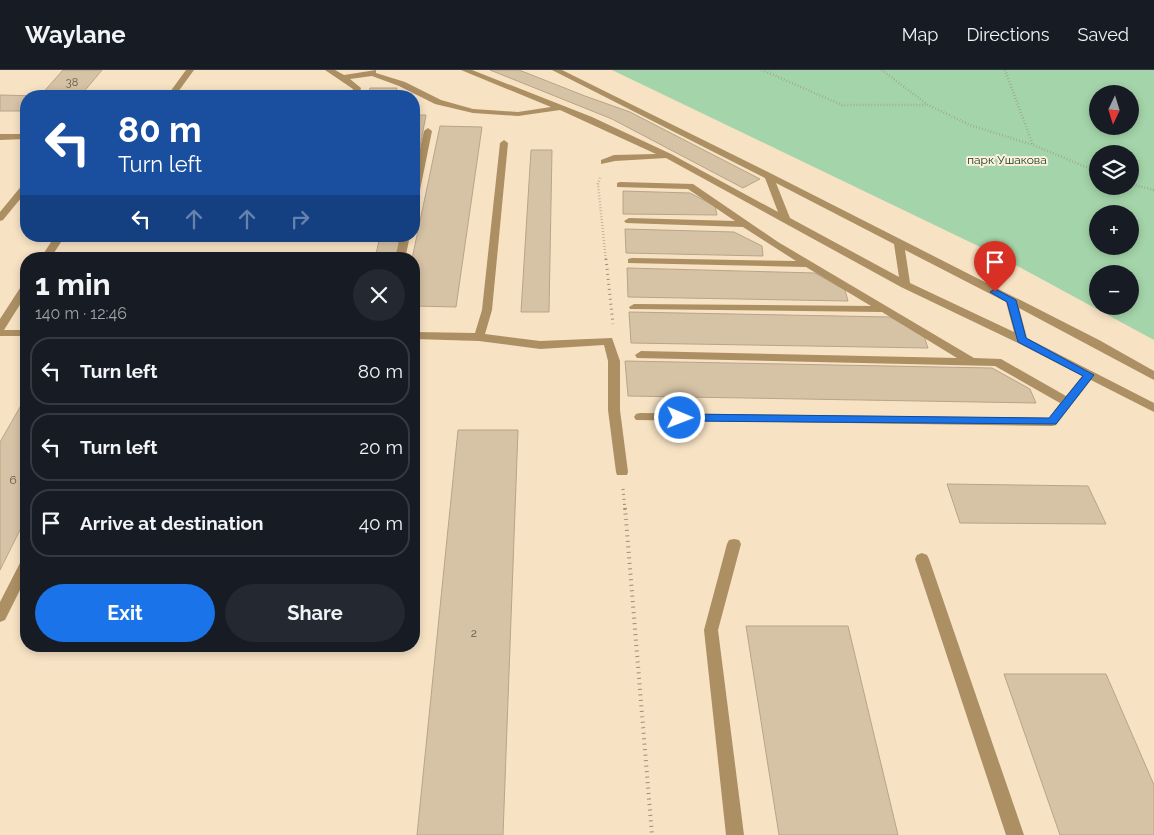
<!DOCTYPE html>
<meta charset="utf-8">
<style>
:root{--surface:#171b24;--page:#242831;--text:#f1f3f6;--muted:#9ea1a6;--line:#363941;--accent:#1a73e8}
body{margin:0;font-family:Raleway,sans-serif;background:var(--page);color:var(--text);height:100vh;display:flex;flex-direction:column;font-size:19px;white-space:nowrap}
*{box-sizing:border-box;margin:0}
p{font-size:16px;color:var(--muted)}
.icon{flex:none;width:28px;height:28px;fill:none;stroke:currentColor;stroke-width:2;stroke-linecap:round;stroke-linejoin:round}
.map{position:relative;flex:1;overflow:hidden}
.sheet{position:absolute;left:20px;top:182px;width:400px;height:400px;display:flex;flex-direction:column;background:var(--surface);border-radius:20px;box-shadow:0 2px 8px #0003}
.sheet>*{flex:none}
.guide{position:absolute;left:20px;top:20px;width:400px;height:152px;border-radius:20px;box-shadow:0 2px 8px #0003;background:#1a4fa0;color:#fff;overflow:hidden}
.needle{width:32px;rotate:184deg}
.tools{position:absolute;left:1089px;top:15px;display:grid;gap:10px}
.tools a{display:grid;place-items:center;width:50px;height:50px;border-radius:50%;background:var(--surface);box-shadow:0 2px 8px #0003;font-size:25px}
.pin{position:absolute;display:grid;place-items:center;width:42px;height:42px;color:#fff;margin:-51px -21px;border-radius:50% 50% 50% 0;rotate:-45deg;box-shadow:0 0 5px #0007}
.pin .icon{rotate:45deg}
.me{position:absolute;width:55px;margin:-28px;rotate:91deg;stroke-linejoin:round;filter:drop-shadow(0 0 4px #0008)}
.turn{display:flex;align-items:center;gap:18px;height:105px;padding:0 15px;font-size:22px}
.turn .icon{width:65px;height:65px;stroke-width:2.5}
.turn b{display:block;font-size:35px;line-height:42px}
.lanes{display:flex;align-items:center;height:48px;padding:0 15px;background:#0003;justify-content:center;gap:25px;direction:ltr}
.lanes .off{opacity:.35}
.round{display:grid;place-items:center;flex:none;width:52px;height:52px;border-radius:26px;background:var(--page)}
.headline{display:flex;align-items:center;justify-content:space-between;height:85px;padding:0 15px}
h1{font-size:30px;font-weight:700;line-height:38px}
.action{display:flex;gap:10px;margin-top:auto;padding:10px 15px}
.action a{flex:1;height:58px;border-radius:30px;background:var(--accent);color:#fff;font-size:20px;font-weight:700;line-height:58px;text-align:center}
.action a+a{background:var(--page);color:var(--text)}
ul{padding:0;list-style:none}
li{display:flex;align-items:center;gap:15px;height:68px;margin:0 10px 8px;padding:0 5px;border:2px solid var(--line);border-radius:20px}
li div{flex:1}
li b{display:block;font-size:19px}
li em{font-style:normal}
header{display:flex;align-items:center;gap:30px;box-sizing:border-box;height:70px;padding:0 25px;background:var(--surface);border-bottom:1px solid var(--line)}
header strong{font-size:24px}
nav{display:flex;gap:28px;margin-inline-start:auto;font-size:18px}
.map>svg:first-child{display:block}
.green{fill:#a4d4a9;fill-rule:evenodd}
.building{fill:#d6c2a5;stroke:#b8a488}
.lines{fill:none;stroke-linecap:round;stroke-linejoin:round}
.path-far2{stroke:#9c8d78;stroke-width:2.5;stroke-dasharray:0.5 2.5;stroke-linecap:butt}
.path-far1{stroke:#9c8d78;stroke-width:3;stroke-dasharray:1 4;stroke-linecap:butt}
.path{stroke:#9c8d78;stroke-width:4;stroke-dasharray:1 4.5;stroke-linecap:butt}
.minor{fill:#ac8f63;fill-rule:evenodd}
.route{fill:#1a73e8;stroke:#114b97}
.labels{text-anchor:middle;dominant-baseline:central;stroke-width:4;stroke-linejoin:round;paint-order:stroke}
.far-number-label{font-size:11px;fill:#625746}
.far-park-label{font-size:12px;fill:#113a19;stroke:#fdf0df}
.number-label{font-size:12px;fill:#625746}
</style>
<header>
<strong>Waylane</strong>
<nav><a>Map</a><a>Directions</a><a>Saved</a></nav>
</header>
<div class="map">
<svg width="1154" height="765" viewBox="0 0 1154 765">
<rect width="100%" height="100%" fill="#f7e2c4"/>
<!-- green -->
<path class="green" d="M612 0H1154V270L1001 187ZM1098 24H1130V56H1098ZM1098 84H1130V116H1098ZM1098 144H1130V176H1098ZM1098 204H1130V236H1098Z"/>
<!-- building -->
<path class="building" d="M63 0H102L82 24 164 25 26 26V41H0V25L40 26Z
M490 0H519L585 26 630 42 760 109 743 118 612 49Z
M370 18H397L395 26H368Z
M300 22 338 23 336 26H298Z
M414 45H426L414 108Z
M440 56 482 57 456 237 414 236 412 189Z
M531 80H552L549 242H521Z
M623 121 690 123 715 136 717 145 623 144Z
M625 159 734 162 762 176 763 186 626 183Z
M380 166H402L398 189H375Z
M627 198 815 203 845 220 848 231 628 227Z
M629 242 890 247 924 266 928 278 631 273Z
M625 291 992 298 1030 319 1036 333 628 326Z
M23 332H26V448L0 500V372Z
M458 360H518L503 765H417Z
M947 414 1088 416 1106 454 960 453Z
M746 556H848L898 765H779Z
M1004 604H1106L1154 715V765H1060Z"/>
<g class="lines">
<!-- path-far2 -->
<path class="path-far2" d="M762 0 842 35H926
M882 0 928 35 970 55 1033 75 1098 102
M1005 0 1033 75
M600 108 598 114 606 191
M1130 114 1154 120"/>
<!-- path-far1 -->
<path class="path-far1" d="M606 189 613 254
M623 419 625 440"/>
<!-- path -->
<path class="path" d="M625 438 652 765"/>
<!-- minor -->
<path class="minor" d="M186 0H194L175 26H167Z
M325 0H335L344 5 376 0V3L405 12 441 30 473 39 518 42 551 37 461 0H472L592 47 671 84 778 142 765 108 552 0H562L772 104 1099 270 1154 301V310L1019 238 1027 268 1154 333V342L1091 310 1056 355 1052 356 636 350 634 347 636 344 640 343 1049 348 1060 333 995 296 637 288 635 285 641 281 957 288 882 242 630 239 629 237 634 234 871 236 806 197 628 193V189L632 188 796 191 743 157 626 153 624 151 629 148 735 151 688 119 617 117V113L620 112 693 114 778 172 974 288 1001 289 1066 326 1082 306 1018 273 901 217 666 88 615 91 601 94V90L614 85 656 84 560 40 518 46 473 43 435 34 399 16 372 6 350 9 361 18 359 26H351L353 19ZM776 113 894 174 899 207 790 148ZM905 180 1006 232 1014 262 910 213Z
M428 58 432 61 419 125 414 128V106L424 61Z
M0 64H26V69L0 70Z
M504 70 508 73 492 240 485 264 540 271 612 268 620 291V340L628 402 627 405H617L616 402 608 340V291L604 275 540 279 479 271 414 269V262L475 263 482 240 500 73Z
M26 113V122L3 150 0 151V142L23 114Z
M55 166H65L50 189H40Z
M400 166H410L405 189H395Z
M26 214V225L4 260H26V266H0V249L22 215Z
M734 469 739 470 741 474 718 560 744 765H726L704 560 727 474 729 470Z
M922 483 927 485 929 489 1024 765H1006L915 489 917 485Z
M26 490V508L5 550 0 552V532L21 491Z"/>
</g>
<!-- route -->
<path class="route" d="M995 219 1016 230 1026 268 1094 305 1056 354 680 351 674 348 680 344 1049 348 1083 306 1018 272 1007 232 990 222Z"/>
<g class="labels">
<!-- far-number labels -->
<g class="far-number-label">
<text x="72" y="12">38</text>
</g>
<!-- far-park labels -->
<g class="far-park-label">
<text x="1007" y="90">парк Ушакова</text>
</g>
<!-- number labels -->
<g class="number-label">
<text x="13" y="410">6</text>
<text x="474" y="563">2</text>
</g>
</g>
</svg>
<div class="tools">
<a><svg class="needle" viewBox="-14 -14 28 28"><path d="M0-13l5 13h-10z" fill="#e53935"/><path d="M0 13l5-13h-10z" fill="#9ea1a6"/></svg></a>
<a><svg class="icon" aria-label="layers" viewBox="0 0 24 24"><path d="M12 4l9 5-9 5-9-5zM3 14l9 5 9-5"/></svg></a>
<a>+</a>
<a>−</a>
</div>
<div class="pin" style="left:995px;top:222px;background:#d93025"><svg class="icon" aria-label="arrive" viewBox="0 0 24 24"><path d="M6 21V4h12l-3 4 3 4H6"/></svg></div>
<svg class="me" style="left:680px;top:348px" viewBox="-20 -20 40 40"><circle r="17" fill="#1a73e8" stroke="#fff" stroke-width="3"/><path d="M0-11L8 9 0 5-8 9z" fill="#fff"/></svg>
<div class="guide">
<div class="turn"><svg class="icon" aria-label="left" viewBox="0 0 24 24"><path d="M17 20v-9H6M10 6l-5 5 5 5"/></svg><div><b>80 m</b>Turn left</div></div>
<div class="lanes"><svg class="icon" aria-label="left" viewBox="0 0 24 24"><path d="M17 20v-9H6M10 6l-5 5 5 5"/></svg><svg class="icon off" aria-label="ahead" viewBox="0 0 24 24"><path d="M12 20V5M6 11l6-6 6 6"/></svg><svg class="icon off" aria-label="ahead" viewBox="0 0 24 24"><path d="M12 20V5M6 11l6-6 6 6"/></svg><svg class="icon off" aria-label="right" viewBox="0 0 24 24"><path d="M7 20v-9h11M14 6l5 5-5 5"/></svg></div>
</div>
<section class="sheet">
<div class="headline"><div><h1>1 min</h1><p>140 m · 12:46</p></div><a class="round"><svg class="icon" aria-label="close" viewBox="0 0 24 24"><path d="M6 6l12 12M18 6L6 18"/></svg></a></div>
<ul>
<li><svg class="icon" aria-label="left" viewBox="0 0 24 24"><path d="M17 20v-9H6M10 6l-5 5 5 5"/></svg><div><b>Turn left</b></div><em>80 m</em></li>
<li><svg class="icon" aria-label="left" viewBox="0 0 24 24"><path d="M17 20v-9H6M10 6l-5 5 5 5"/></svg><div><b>Turn left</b></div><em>20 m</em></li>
<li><svg class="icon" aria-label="arrive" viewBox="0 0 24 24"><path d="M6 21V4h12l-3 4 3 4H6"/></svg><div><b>Arrive at destination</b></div><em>40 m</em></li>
</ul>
<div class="action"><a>Exit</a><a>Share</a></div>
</section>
</div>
